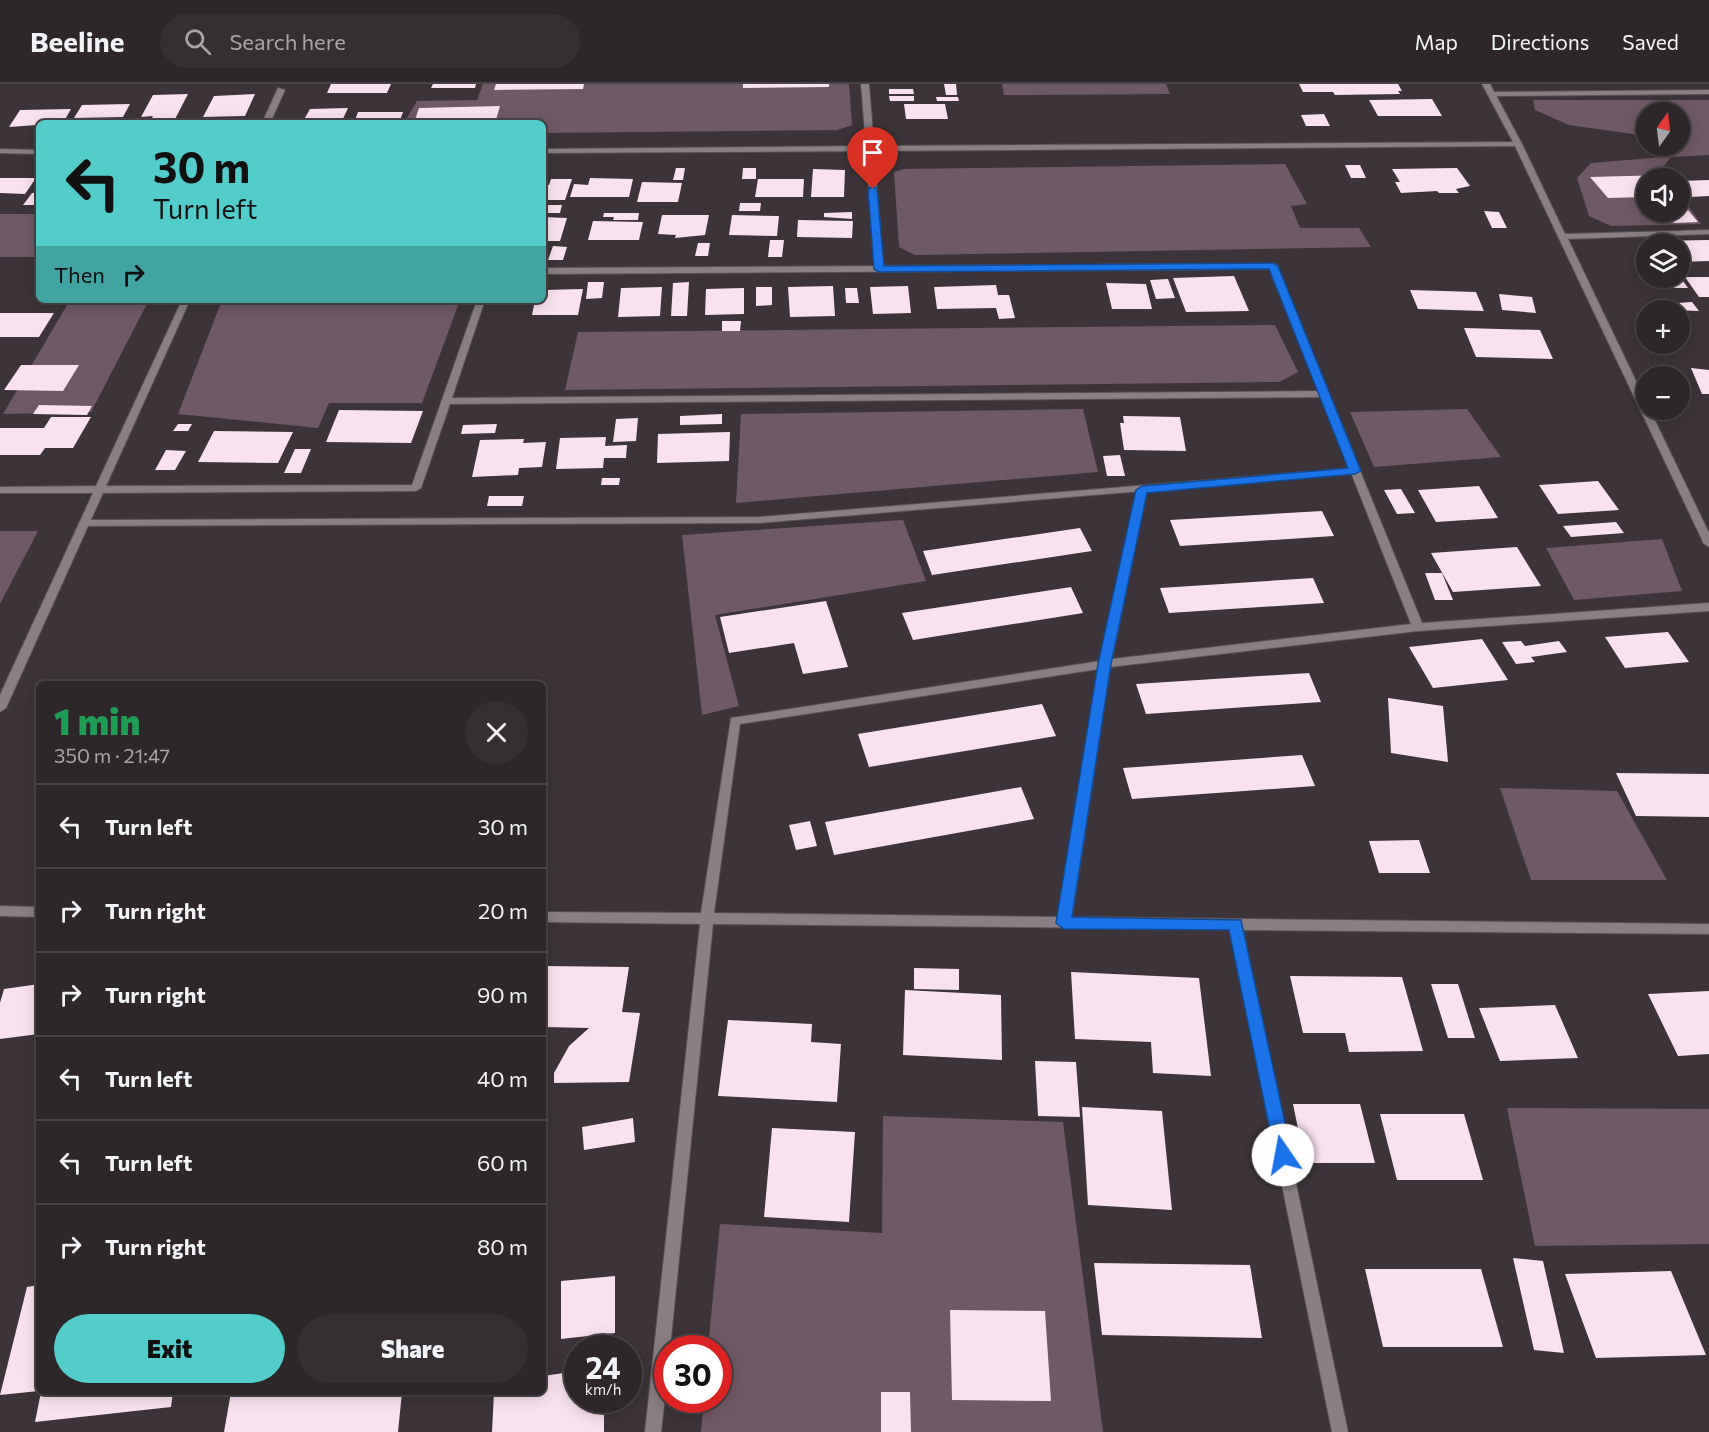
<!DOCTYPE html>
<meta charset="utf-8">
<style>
:root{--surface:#2d272a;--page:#352f32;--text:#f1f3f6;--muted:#a7a5a8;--line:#484447;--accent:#52cdcc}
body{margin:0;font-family:Commissioner,sans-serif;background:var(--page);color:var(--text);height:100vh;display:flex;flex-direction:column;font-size:22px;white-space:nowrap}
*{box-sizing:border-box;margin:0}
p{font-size:20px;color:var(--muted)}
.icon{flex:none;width:33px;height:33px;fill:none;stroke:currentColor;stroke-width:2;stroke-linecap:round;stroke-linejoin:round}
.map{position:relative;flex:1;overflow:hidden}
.sheet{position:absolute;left:36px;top:597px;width:510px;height:714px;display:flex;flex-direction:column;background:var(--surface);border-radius:9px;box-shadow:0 3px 15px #0003,0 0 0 2px var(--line)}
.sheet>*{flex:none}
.hud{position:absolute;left:36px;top:36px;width:510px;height:183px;border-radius:9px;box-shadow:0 3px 15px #0003,0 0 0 2px var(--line);background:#52cdcc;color:#111;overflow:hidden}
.needle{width:39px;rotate:14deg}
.controls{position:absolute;left:1636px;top:18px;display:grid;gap:12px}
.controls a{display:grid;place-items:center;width:54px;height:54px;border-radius:50%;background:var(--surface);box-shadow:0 3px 15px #0003,0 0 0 2px var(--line);font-size:30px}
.speed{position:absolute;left:564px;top:1251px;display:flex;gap:12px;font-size:30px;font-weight:700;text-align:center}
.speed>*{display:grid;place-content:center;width:78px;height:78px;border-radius:50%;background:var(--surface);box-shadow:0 3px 15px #0003,0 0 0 2px var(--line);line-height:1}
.speed small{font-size:15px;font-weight:400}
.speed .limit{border:9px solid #d22;background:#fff;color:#111}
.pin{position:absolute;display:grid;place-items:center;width:51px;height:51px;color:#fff;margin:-62px -26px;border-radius:50% 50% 50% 0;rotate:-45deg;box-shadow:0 0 6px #0007}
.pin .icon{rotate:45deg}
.me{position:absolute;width:66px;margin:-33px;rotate:348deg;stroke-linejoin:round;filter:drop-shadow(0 0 4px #0008)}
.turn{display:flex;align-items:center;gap:21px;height:126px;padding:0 18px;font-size:27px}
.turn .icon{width:78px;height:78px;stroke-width:2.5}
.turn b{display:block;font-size:42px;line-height:51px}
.then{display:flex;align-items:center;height:57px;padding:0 18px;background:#0003;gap:12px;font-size:22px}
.round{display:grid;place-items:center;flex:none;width:63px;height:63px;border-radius:32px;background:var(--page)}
.summary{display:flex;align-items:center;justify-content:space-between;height:102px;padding:0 18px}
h1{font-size:36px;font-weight:800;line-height:45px;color:#1e9e55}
.action{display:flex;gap:12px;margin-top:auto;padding:12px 18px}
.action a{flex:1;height:69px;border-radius:36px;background:var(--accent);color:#111;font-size:24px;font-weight:800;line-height:69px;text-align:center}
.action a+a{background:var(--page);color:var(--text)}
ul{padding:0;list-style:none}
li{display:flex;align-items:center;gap:18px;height:84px;padding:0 18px;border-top:2px solid var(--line)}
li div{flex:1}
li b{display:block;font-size:22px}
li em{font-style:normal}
header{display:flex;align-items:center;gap:36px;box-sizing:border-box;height:84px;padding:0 30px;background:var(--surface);border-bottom:2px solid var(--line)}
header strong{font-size:28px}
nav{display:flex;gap:33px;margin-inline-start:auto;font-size:21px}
.search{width:420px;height:54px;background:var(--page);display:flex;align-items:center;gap:15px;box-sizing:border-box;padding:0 21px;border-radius:33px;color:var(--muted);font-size:22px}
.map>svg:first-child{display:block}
.green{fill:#705966}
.building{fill:#fae1ef}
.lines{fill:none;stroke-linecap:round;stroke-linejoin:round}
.lane-casing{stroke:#575154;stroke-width:2}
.street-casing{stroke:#575154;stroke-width:2}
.lane{fill:#897f84;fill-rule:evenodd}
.street{fill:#897f84;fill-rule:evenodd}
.route{fill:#1a73e8;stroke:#114b97;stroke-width:1.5}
</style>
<header>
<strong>Beeline</strong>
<div class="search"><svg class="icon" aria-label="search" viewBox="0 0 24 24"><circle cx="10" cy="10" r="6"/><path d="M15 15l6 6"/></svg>Search here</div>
<nav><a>Map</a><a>Directions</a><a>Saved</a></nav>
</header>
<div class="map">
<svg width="1709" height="1348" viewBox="0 0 1709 1348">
<rect width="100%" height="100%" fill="#3c3438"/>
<!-- green -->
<path class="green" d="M483 0H849L852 41 837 46 543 49V39H404L417 17 477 16Z
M1002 0H1166L1170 10 1004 11Z
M1533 16H1709V71L1671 73 1662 84 1669 94H1647V128H1680V110L1701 140 1611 142 1589 132 1577 94 1591 79 1664 73 1657 62H1680V28H1647V52L1569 41 1535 26Z
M1285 80 1307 120 1291 122 1300 144H1359L1371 163 915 171 899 163 894 88 904 85Z
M0 130H39V173H0Z
M70 216H149L91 328 3 330Z
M222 216H460L422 319H329L318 344 178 330Z
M1275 241 1298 288 1279 298 565 306 578 248Z
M1083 325 1098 388 736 419 741 330Z
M1467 325 1501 373 1374 383 1350 328Z
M903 436 926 497 715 531 739 622 702 631 682 451Z
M0 447H38L0 520Z
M1662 455 1682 507 1574 516 1546 464Z
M1500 704 1617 707 1667 796H1531Z
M1507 1024 1709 1025V1160L1535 1162Z
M883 1032 1063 1038 1103 1348H701L704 1316H718V1264H708L720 1140 882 1149Z"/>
<!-- building -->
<path class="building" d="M331 0H391L387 9H327Z
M433 0H476L475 4H431Z
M496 0H584L583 5 494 6Z
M743 0H829V3L743 4Z
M944 0H956L957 11H946Z
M1299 0H1398L1402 7H1398L1400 10 1335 11 1333 8H1303Z
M889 5H913L914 10H889Z
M188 10 173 39H149L153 32 141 33 153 11Z
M255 10 245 32 203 33 214 12Z
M889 12H914V17H890Z
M936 13H958L959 17H937Z
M1432 15 1442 32H1378L1369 16Z
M130 20 123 33 74 34 82 21Z
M904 20H945L948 35H906Z
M500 22 495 39H414L419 24Z
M348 24 341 39H302L310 25Z
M71 25 63 39 9 43 20 26Z
M358 28H403L399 39H354Z
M1324 30 1330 42H1306L1301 31Z
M1345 81H1360L1366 94H1351Z
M676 84H685L683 96H673Z
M743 84H756V95H742Z
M1457 84 1470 102 1456 105 1459 109H1439L1437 107 1401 109 1395 98H1400L1392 85Z
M813 85 845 86 844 113H811Z
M1665 91 1668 94H1647V113L1608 114 1590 93Z
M0 94H36L25 110 0 109Z
M590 94 633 95 629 113H570L574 100 588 101Z
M551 95H572L565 116H543V101H549Z
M758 95H804L803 113H755Z
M1709 96V112L1691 113 1680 100V97Z
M642 98 682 99 678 118H637Z
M32 109H39V116L35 121H23Z
M740 119H761L760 127H739Z
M1680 120H1683L1698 138 1674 139 1665 128H1680Z
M548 121H562L560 129H546Z
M1484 127 1499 128 1507 144H1492Z
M852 128V135L824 133V129Z
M604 129H639L638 136H613L614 133H603Z
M662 131H709L705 151 675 154 676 151 658 150Z
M732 131 779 132 777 152 729 151Z
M543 133 567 134 560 157H543Z
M798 136 853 137 852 154 797 153Z
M593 137 643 138 639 156H588Z
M770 156H784L782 173H768Z
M1709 156V177L1680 178V160H1660L1657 157Z
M698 159H710L708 172H695Z
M553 162 567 163 563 176H548Z
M1234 192 1249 227 1186 228 1173 194Z
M1685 193H1709V213H1699Z
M1168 195 1175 214 1156 215 1150 196Z
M1659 197H1683L1688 204H1664Z
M588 198H604L602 214 586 215Z
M689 198 687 232H671L673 199Z
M1106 199 1146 200 1152 225H1112Z
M996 201 998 211H1009L1015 234 999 235 996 224 937 225 934 203Z
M833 202 835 232 790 233 788 203Z
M908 202 911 229 873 230 870 203Z
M662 203 660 232 618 233 621 204Z
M756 203H772V221L756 222Z
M744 204V230L705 231 706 205Z
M845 204H857L859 219H846Z
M583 205 578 231H532L535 216H543V206Z
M1410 206 1476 208 1484 227 1418 225Z
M1499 210 1532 213 1536 229 1502 226Z
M1692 218 1699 227 1670 226 1664 220Z
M0 229H54L39 253H0Z
M722 237H741L740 247H722Z
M1464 244 1540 246 1553 275 1476 273Z
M21 281H79L63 307 4 306Z
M1691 284 1709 286V310H1702Z
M39 321 92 322 87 331 33 330Z
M339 326 423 327 411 359 326 358Z
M722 330V340L680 341V332Z
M1123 332 1180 333 1186 367 1124 366 1120 339H1124Z
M51 333H91L73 364H45L40 371H0V344H44Z
M638 334 636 357 613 358 616 335Z
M178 340H192L188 347H173Z
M497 340 495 349 461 350 463 341Z
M214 347 293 348 278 379 198 378Z
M730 348 729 377 657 379 658 350Z
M606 353 605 362 627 361 626 374H604L603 384 556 385 560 354Z
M524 355 523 359 546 358 542 383 519 384 518 391 472 393 480 356Z
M295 365H311L301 389H284Z
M166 366 186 367 175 386H155Z
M1120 371 1125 392H1107L1103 372Z
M602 394H620L619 401H601Z
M1598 397 1619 426 1558 430 1539 401Z
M1479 402 1498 434 1436 438 1418 406Z
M1401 405 1415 429 1397 430 1384 406Z
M489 412H524L522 422H487Z
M1322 427 1334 452 1180 462 1170 436Z
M1616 438 1624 449 1571 453 1563 442Z
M1080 444 1092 467 932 491 923 467Z
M1517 463 1541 502 1453 508 1431 469Z
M1425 489H1442L1453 516H1435Z
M1313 494 1324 519 1169 529 1160 504Z
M1071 503 1083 529 913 556 902 529Z
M826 517 848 583 803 590 794 559 729 569 720 533Z
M1668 548 1689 578 1625 584 1605 553Z
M1482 555 1508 596 1433 604 1409 563Z
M1521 557 1525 562 1559 557 1567 568 1531 573 1535 578 1516 580 1502 558Z
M1309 589 1321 618 1146 630 1136 600Z
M1388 614 1443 622 1448 678 1391 669Z
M1042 620 1056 652 869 683 858 650Z
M1302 671 1315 702 1132 715 1123 684Z
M1616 689 1709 690V733L1636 732Z
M1021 703 1034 735 834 771 825 738Z
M810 737 817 762 796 766 789 741Z
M1419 756 1430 789H1379L1369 757Z
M543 882 629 883 622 928 640 929 629 998 554 999V989L569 962 589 944 543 943Z
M914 884 959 885V906L914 905Z
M1071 888 1199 894 1211 992 1153 989 1151 958 1075 955Z
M1290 892 1402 893 1423 967 1349 968 1345 949H1303Z
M39 900V950L0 955V919L4 905Z
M1431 900H1458L1475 954H1448Z
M905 906 1001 911 1002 976 903 971Z
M1709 907V970L1678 972 1648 910Z
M1555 921 1578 974 1500 977 1479 924Z
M728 936 812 940 811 958 841 960 837 1018 718 1012Z
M1035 977 1076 978 1080 1033 1038 1032Z
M1293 1020H1360L1375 1079H1305Z
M1082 1023 1162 1027 1172 1126 1088 1121Z
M1380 1030H1464L1483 1096H1397Z
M633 1034 635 1058 584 1066 582 1043Z
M772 1044 855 1048 849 1138 764 1133Z
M1513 1174 1543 1177 1564 1269 1534 1266Z
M1094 1179 1250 1181 1262 1254 1102 1251Z
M1365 1185H1481L1503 1263H1383Z
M1671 1187 1706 1271 1596 1274 1565 1190Z
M615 1192V1249L561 1255V1197Z
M39 1201V1307L0 1311 27 1203Z
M950 1226 1045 1227 1051 1317 952 1316Z
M578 1287V1316H604V1348H492L494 1308H543V1292Z
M41 1308H173L171 1323 35 1338Z
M231 1308H402L398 1348H224Z
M881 1308H910L911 1348H881Z"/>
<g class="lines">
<!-- lane casing -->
<g class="lane-casing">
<path id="lane" d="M1709 6V10L1492 12 1488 10 1492 8Z
M1355 384 1360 387 1359 389 759 439 84 442 79 439 84 436 759 433Z"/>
</g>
<!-- street casing -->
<g class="street-casing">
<path id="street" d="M861 0H869L874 62 1513 58 1482 0H1490L1522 60 1565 150 1709 146V150L1568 155 1647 320V326H1650L1709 449V463L1704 460 1515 62 874 67 883 182 1276 180 1422 539 1709 519V527L1418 547 1110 583 1072 833 1709 840V850L1243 846 1348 1348H1332L1230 845 713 840 670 1264H668V1288L661 1348H645L700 840 543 838V828L701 829 731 634 1100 577 1138 404H1146L1147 406 1112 575 1411 540 1321 313 450 320 421 404 416 407 103 409 6 624 0 628V611L93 409H0V403L96 402 182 216H190L106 402 412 401 477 216H485L452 314 1319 307 1270 185 543 190V184L875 182 866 67 543 69V65L866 62ZM1099 585 1058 833 714 829 740 640Z
M278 4 285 6 270 39H262Z
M0 65 39 66V70L0 69Z
M0 822 39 823V833L0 832Z"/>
</g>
<!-- lane -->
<use href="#lane" class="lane"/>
<!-- street -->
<use href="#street" class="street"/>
</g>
<!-- route -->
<path class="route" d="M873 102 877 105 884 182 1273 179 1278 182 1361 387 1355 390 1147 409 1111 580 1072 833 1241 836 1292 1071 1289 1076 1283 1079 1277 1076 1275 1071 1229 846 1064 845 1056 839 1098 580 1136 406 1142 402 1348 384 1269 185 879 188 874 185 868 105Z"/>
</svg>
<div class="controls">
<a><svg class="needle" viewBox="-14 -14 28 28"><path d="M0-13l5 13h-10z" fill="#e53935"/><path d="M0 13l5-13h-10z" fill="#a7a5a8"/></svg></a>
<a><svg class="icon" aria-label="sound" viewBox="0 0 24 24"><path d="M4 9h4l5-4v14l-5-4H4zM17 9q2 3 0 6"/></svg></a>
<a><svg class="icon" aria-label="layers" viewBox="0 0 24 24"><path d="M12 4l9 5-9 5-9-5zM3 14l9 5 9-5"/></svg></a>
<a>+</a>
<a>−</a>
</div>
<div class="speed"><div>24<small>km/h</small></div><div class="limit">30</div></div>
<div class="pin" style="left:873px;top:105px;background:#d93025"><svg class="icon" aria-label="arrive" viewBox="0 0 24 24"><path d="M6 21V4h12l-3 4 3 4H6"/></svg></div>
<svg class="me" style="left:1283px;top:1071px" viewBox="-20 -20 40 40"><circle r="19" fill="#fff"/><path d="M0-13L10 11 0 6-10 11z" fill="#1a73e8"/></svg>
<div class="hud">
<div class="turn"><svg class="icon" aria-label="left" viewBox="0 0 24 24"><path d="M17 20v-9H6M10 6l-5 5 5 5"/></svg><div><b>30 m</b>Turn left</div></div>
<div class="then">Then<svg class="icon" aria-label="right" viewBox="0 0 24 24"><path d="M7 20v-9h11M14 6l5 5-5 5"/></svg></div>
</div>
<section class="sheet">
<div class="summary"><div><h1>1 min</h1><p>350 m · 21:47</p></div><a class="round"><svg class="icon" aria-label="close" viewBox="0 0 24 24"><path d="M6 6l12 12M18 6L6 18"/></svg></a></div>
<ul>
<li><svg class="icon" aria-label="left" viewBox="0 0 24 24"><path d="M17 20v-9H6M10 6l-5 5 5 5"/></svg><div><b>Turn left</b></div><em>30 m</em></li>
<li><svg class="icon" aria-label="right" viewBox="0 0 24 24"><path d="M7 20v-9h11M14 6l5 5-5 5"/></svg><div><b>Turn right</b></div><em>20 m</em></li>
<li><svg class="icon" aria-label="right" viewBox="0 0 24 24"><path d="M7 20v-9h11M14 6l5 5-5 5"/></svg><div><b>Turn right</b></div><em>90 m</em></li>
<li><svg class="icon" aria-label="left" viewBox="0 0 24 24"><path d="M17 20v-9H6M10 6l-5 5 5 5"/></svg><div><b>Turn left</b></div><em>40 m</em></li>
<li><svg class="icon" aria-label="left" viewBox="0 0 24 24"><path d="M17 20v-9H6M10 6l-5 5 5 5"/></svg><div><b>Turn left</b></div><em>60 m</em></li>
<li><svg class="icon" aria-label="right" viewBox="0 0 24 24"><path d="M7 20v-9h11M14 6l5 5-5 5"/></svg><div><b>Turn right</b></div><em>80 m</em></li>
</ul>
<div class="action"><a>Exit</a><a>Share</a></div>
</section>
</div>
